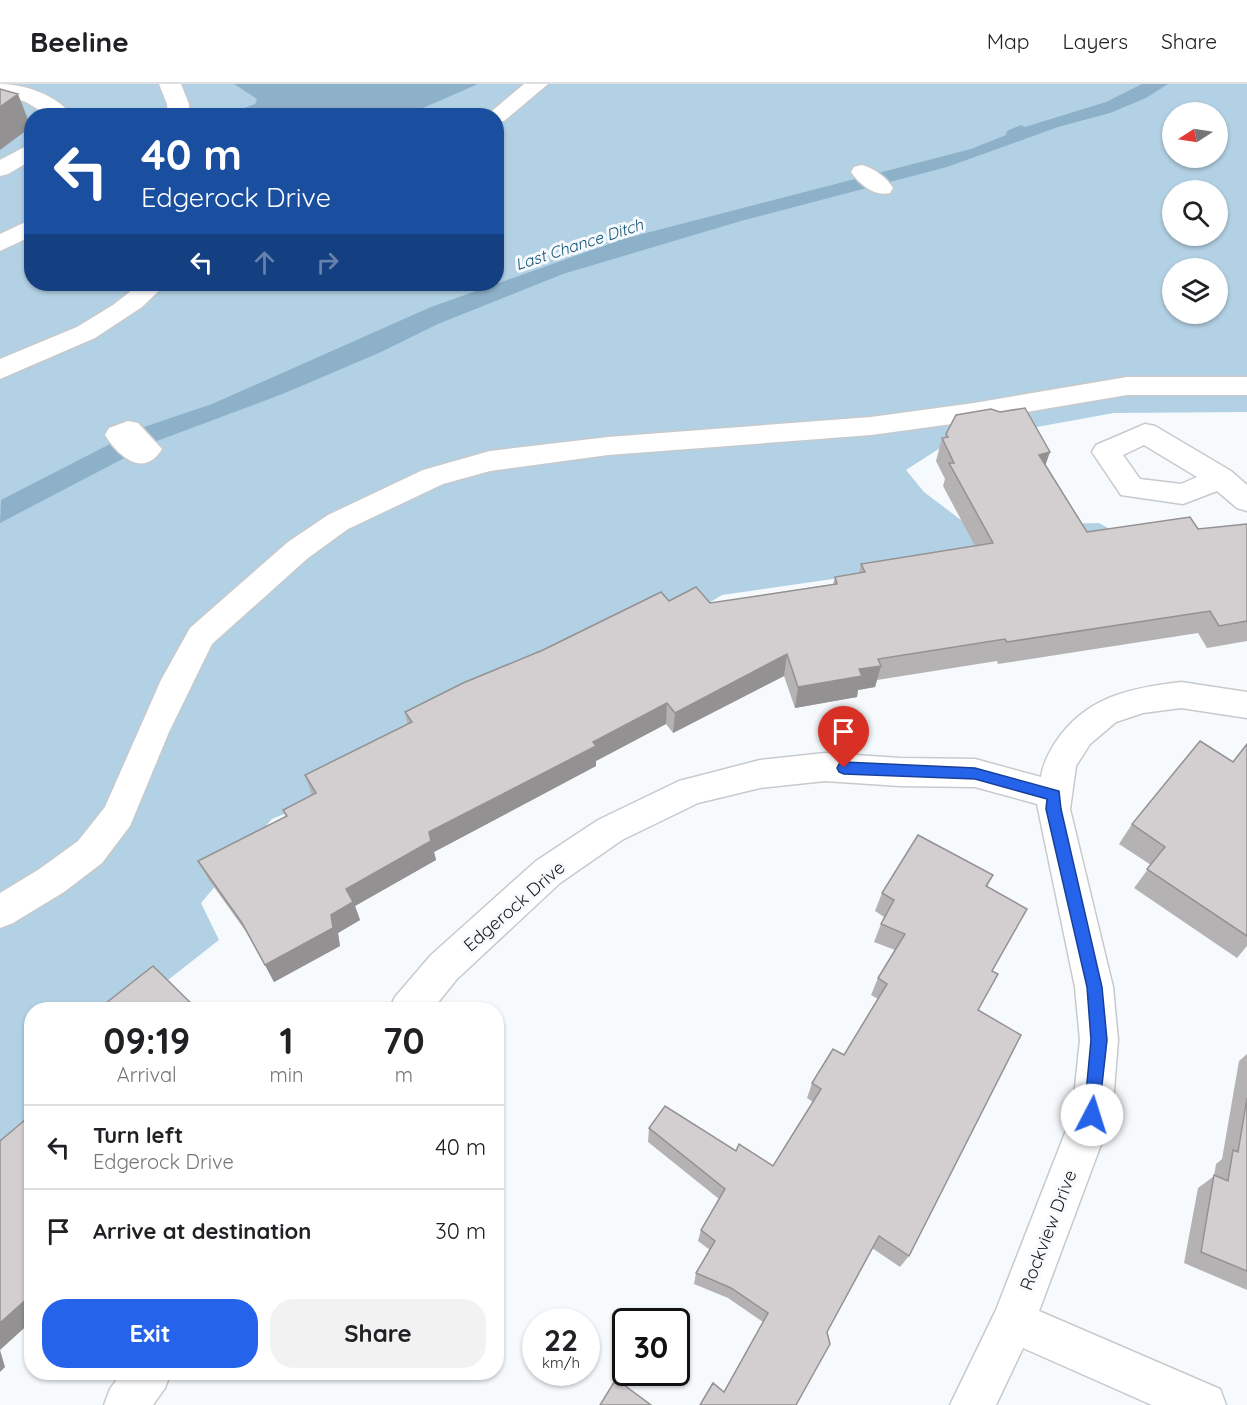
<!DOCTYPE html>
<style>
:root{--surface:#fff;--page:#f2f2f2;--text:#202124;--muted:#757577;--line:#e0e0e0;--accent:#2563eb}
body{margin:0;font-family:Quicksand,sans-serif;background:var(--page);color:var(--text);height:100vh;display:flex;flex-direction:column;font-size:22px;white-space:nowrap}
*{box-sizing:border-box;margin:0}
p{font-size:20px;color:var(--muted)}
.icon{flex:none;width:33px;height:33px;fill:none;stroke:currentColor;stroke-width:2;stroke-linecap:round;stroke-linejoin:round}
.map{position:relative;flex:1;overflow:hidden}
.panel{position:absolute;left:24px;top:918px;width:480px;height:378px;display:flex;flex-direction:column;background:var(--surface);border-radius:24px;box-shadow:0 2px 4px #0004}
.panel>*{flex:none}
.banner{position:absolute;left:24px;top:24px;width:480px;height:183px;border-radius:24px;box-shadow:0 2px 4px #0004;background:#1a4fa0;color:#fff;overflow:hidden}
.needle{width:39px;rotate:258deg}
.tools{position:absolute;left:1162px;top:18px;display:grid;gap:12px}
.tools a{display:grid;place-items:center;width:66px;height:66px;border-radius:50%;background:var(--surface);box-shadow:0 2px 4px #0004;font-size:30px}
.speed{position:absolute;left:522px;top:1224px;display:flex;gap:12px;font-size:30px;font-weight:700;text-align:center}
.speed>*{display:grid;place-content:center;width:78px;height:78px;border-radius:50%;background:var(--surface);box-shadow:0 2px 4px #0004;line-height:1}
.speed small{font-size:15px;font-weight:400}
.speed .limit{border:3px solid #111;border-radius:9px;background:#fff;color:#111}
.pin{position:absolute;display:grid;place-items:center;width:51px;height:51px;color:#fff;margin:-62px -26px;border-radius:50% 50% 50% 0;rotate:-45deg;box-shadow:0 0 6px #0007}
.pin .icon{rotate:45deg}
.me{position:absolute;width:66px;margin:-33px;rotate:5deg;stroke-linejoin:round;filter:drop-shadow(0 0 4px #0008)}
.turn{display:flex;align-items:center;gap:21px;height:126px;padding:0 18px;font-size:27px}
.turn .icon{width:78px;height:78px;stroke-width:2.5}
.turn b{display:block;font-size:42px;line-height:51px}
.lanes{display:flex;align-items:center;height:57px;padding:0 18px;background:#0003;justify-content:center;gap:30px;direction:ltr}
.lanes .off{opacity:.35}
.eta{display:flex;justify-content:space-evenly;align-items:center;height:102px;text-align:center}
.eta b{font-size:36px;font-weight:700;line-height:42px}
.primary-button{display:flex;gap:12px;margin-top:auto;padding:12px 18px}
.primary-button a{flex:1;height:69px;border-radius:24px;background:var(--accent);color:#fff;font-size:24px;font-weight:700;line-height:69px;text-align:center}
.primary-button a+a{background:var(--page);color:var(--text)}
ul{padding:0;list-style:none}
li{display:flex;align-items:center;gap:18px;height:84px;padding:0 18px;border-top:2px solid var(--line)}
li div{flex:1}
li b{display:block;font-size:22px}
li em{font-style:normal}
header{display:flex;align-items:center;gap:36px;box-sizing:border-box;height:84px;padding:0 30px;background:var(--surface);border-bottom:2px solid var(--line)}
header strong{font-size:28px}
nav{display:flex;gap:33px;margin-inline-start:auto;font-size:21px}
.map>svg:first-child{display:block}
.green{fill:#b3d1e4;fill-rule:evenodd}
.water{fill:#8db1c9}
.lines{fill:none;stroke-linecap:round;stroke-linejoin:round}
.minor-casing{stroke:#c7cacd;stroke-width:3}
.minor{fill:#fff;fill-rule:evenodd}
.wall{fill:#b5b2b3}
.shaded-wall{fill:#949192}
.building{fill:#d3cfd0;stroke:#949192;stroke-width:1.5}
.route{fill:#2563eb;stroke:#184099;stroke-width:1.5}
.labels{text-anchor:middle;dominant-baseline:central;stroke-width:6;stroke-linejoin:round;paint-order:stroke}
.far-water-label{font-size:16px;font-style:italic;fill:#115273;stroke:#f7fafd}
.street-label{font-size:18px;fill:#191a1b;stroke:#f7fafd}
</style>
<header>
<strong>Beeline</strong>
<nav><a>Map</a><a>Layers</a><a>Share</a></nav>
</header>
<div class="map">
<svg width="1247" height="1321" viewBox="0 0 1247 1321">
<rect width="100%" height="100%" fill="#f7fafd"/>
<!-- green -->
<path class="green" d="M0 0H1247V328L1114 329 948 359 906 386 924 408 969 442 1099 439 1124 453 722 511 653 553 384 690 272 735 201 819 219 856 131 925 32 926 31 1056 0 1083ZM1173 28H1218V74H1173ZM32 32H496V200H32ZM1173 106H1218V152H1173ZM1173 184H1218V230H1173Z"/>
<!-- water -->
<path class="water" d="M234 0H478L407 31 280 32 271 24 241 29 239 26 255 20 257 15Z
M1142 0H1168L1146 14 1110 29 1058 43 947 83 741 137 563 190 438 240 381 268 285 309 157 357 0 439 1 416 141 344 212 320 431 223 623 155 971 65 1006 51 1007 47 1021 41 1025 43 1106 18Z"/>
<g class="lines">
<!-- minor casing -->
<g class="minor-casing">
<path id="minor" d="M0 0C24 0 58 11 72 32H49L26 18 0 10Z
M159 0H181L189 20 190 32H168L167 20Z
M524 0H548L504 37 496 38V32H486Z
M32 59V76L8 90 0 92V76Z
M862 81C874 84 887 94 893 104L890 109C875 113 860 101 851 88L854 83Z
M32 135V152L0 167V150Z
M140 200H166L142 223 95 254 0 295V275L77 243 113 221Z
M1127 293H1247V311H1127L974 337 871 351 608 371 490 387 443 400 348 445 308 474 212 560 169 648 130 742 102 779 64 808 13 839 0 844V809L38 786 78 757 105 723 161 596 190 544 288 458 328 431 423 386 490 367 608 353 871 333 974 319Z
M128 337 138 339 162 365C144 395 118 372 105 351L109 344Z
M1145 340 1155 342 1231 387 1247 401V427L1237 424 1217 407 1183 420 1121 411 1092 368 1096 361ZM1144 361 1197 393 1181 400 1140 395 1123 371Z
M1181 598 1247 608V634L1181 624 1143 629 1116 638 1090 660 1076 682 1070 725 1113 903 1118 956 1112 1031 1039 1227 1220 1305 1226 1321H1152L1023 1264 996 1321H950L996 1226 1072 1031 1080 956 1075 903 1037 720 975 703 900 702 825 697 760 704 698 719 622 756 560 799 457 895 432 926H389L395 913 431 871 536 777 598 736 679 697 760 676 825 669 900 674 975 675 1041 693C1043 680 1048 670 1055 659 1085 613 1130 604 1181 598Z
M122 1288H171L165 1304 153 1321H104L110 1305Z"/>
</g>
<!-- minor -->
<use href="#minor" class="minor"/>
</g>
<!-- wall -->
<path class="wall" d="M946 350 1046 381 1087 448 1198 445 1247 440V557L1207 564 1198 549 998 580 997 577 877 596 875 603 858 606 857 613 795 624 784 592 673 649 666 640 596 677V682L434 768 436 776 355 822 360 836 338 849 340 862 274 898 252 856 209 796 198 777 286 733 283 726 312 711 305 691 408 641 405 628 669 517 710 519 833 500 835 493 859 489 861 480 975 462 943 402 945 395 936 377 942 354H945Z
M1247 660V862L1237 874 1134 804 1151 781 1119 760 1132 740 1233 678Z
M993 791 987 803 992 887 978 926 909 1172 900 1183 872 1164 724 1308 763 1238 728 1214 694 1200 696 1189 710 1166 698 1157 701 1146 719 1115 648 1058 649 1044 736 1067 773 1082 813 1018 807 1014 812 999 844 971 878 915 871 911 878 894 895 866 874 858 881 840 884 833 875 827 882 809Z
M1247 970V1206L1184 1179 1198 1104 1214 1092 1216 1080 1222 1075 1239 977Z"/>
<!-- shaded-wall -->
<path class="shaded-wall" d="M18 10 31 43 0 66V23Z
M1050 368 1042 391 1039 371Z
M787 570 784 592 673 649 675 629Z
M881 582 875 603 858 606 857 613 795 624 798 603 859 585Z
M667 619 666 640 596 677V682L434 768 436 776 355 822 360 836 338 849 340 862 274 898 265 881 331 831 346 805 429 748 593 658Z
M30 1212 32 1213V1237L0 1266 5 1283 0 1288V1239Z"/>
<!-- building -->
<path class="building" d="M0 5 18 10 0 23Z
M1025 324 1050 368 1039 371 1087 448 1190 433 1198 445 1247 440V537L1219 542 1210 527 1007 558 1005 555 878 575 881 582 859 585 862 592 798 603 787 570 675 629 667 619 593 658 596 662 429 748 431 757 346 805 353 818 331 831 333 844 265 881 242 839 198 777 287 732 283 726 316 709 305 691 412 638 405 628 463 599 543 566 661 508 669 517 696 503 710 519 837 500 835 493 865 488 861 480 993 459 949 379H954L942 354 948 353 946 350 956 331 991 325 1000 328Z
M1200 657 1233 678 1247 660V852L1147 785 1165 763 1132 740Z
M918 751 993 791 986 802 1027 825 992 887 998 890 978 926 1021 951 909 1172 879 1152 827 1248 830 1260 796 1321H700L713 1299 724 1308 768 1229 731 1204 696 1189 715 1157 701 1146 725 1105 649 1044 665 1022 736 1067 739 1060 773 1082 821 1005 812 999 833 965 844 971 887 900 878 894 905 850 881 840 894 816 882 809Z
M153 882 198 926H102L103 925 101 923Z
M1247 1014V1187L1201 1168 1214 1091 1228 1097 1233 1066 1238 1068Z
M32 1030V1214L30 1212 0 1239V1057Z
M616 1295 651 1321H600Z"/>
<!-- route -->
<path class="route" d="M844 678 975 684 1059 707 1061 725 1102 903 1107 956 1098 1037 1092 1039 1086 1037 1084 1031 1091 956 1087 903 1046 725 1047 715 975 695 844 690 839 688 837 684 839 680Z"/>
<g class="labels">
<!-- far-water labels -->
<g class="far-water-label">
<text transform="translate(579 160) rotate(-18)">Last Chance Ditch</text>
</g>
<!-- street labels -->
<g class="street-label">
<text transform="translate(514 822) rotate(-41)">Edgerock Drive</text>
<text transform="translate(1048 1146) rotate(-69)">Rockview Drive</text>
</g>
</g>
</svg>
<div class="tools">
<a><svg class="needle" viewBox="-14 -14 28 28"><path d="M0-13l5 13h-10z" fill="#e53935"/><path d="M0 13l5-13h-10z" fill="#757577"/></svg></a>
<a><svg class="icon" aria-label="search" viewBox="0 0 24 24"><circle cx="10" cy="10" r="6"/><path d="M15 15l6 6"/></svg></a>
<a><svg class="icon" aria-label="layers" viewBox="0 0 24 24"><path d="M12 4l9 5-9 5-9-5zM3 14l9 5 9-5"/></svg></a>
</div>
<div class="speed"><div>22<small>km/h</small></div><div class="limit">30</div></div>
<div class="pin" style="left:844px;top:684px;background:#d93025"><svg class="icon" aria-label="arrive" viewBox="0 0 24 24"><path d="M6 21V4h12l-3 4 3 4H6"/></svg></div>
<svg class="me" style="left:1092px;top:1031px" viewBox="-20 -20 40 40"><circle r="19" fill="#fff"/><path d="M0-13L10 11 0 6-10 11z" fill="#2563eb"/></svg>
<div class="banner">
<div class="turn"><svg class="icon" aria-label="left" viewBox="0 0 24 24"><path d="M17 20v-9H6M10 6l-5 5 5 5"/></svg><div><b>40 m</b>Edgerock Drive</div></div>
<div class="lanes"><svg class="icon" aria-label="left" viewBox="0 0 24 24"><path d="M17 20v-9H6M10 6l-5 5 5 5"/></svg><svg class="icon off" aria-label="ahead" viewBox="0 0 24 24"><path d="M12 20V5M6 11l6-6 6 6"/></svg><svg class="icon off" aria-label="right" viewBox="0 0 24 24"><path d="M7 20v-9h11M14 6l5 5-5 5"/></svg></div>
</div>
<section class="panel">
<div class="eta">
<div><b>09:19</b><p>Arrival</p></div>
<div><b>1</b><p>min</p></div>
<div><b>70</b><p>m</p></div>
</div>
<ul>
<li><svg class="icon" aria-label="left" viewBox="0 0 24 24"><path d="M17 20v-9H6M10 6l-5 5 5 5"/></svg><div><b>Turn left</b><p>Edgerock Drive</p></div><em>40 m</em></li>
<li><svg class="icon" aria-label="arrive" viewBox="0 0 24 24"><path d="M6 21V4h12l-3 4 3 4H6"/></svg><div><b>Arrive at destination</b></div><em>30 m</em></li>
</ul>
<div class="primary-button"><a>Exit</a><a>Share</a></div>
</section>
</div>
